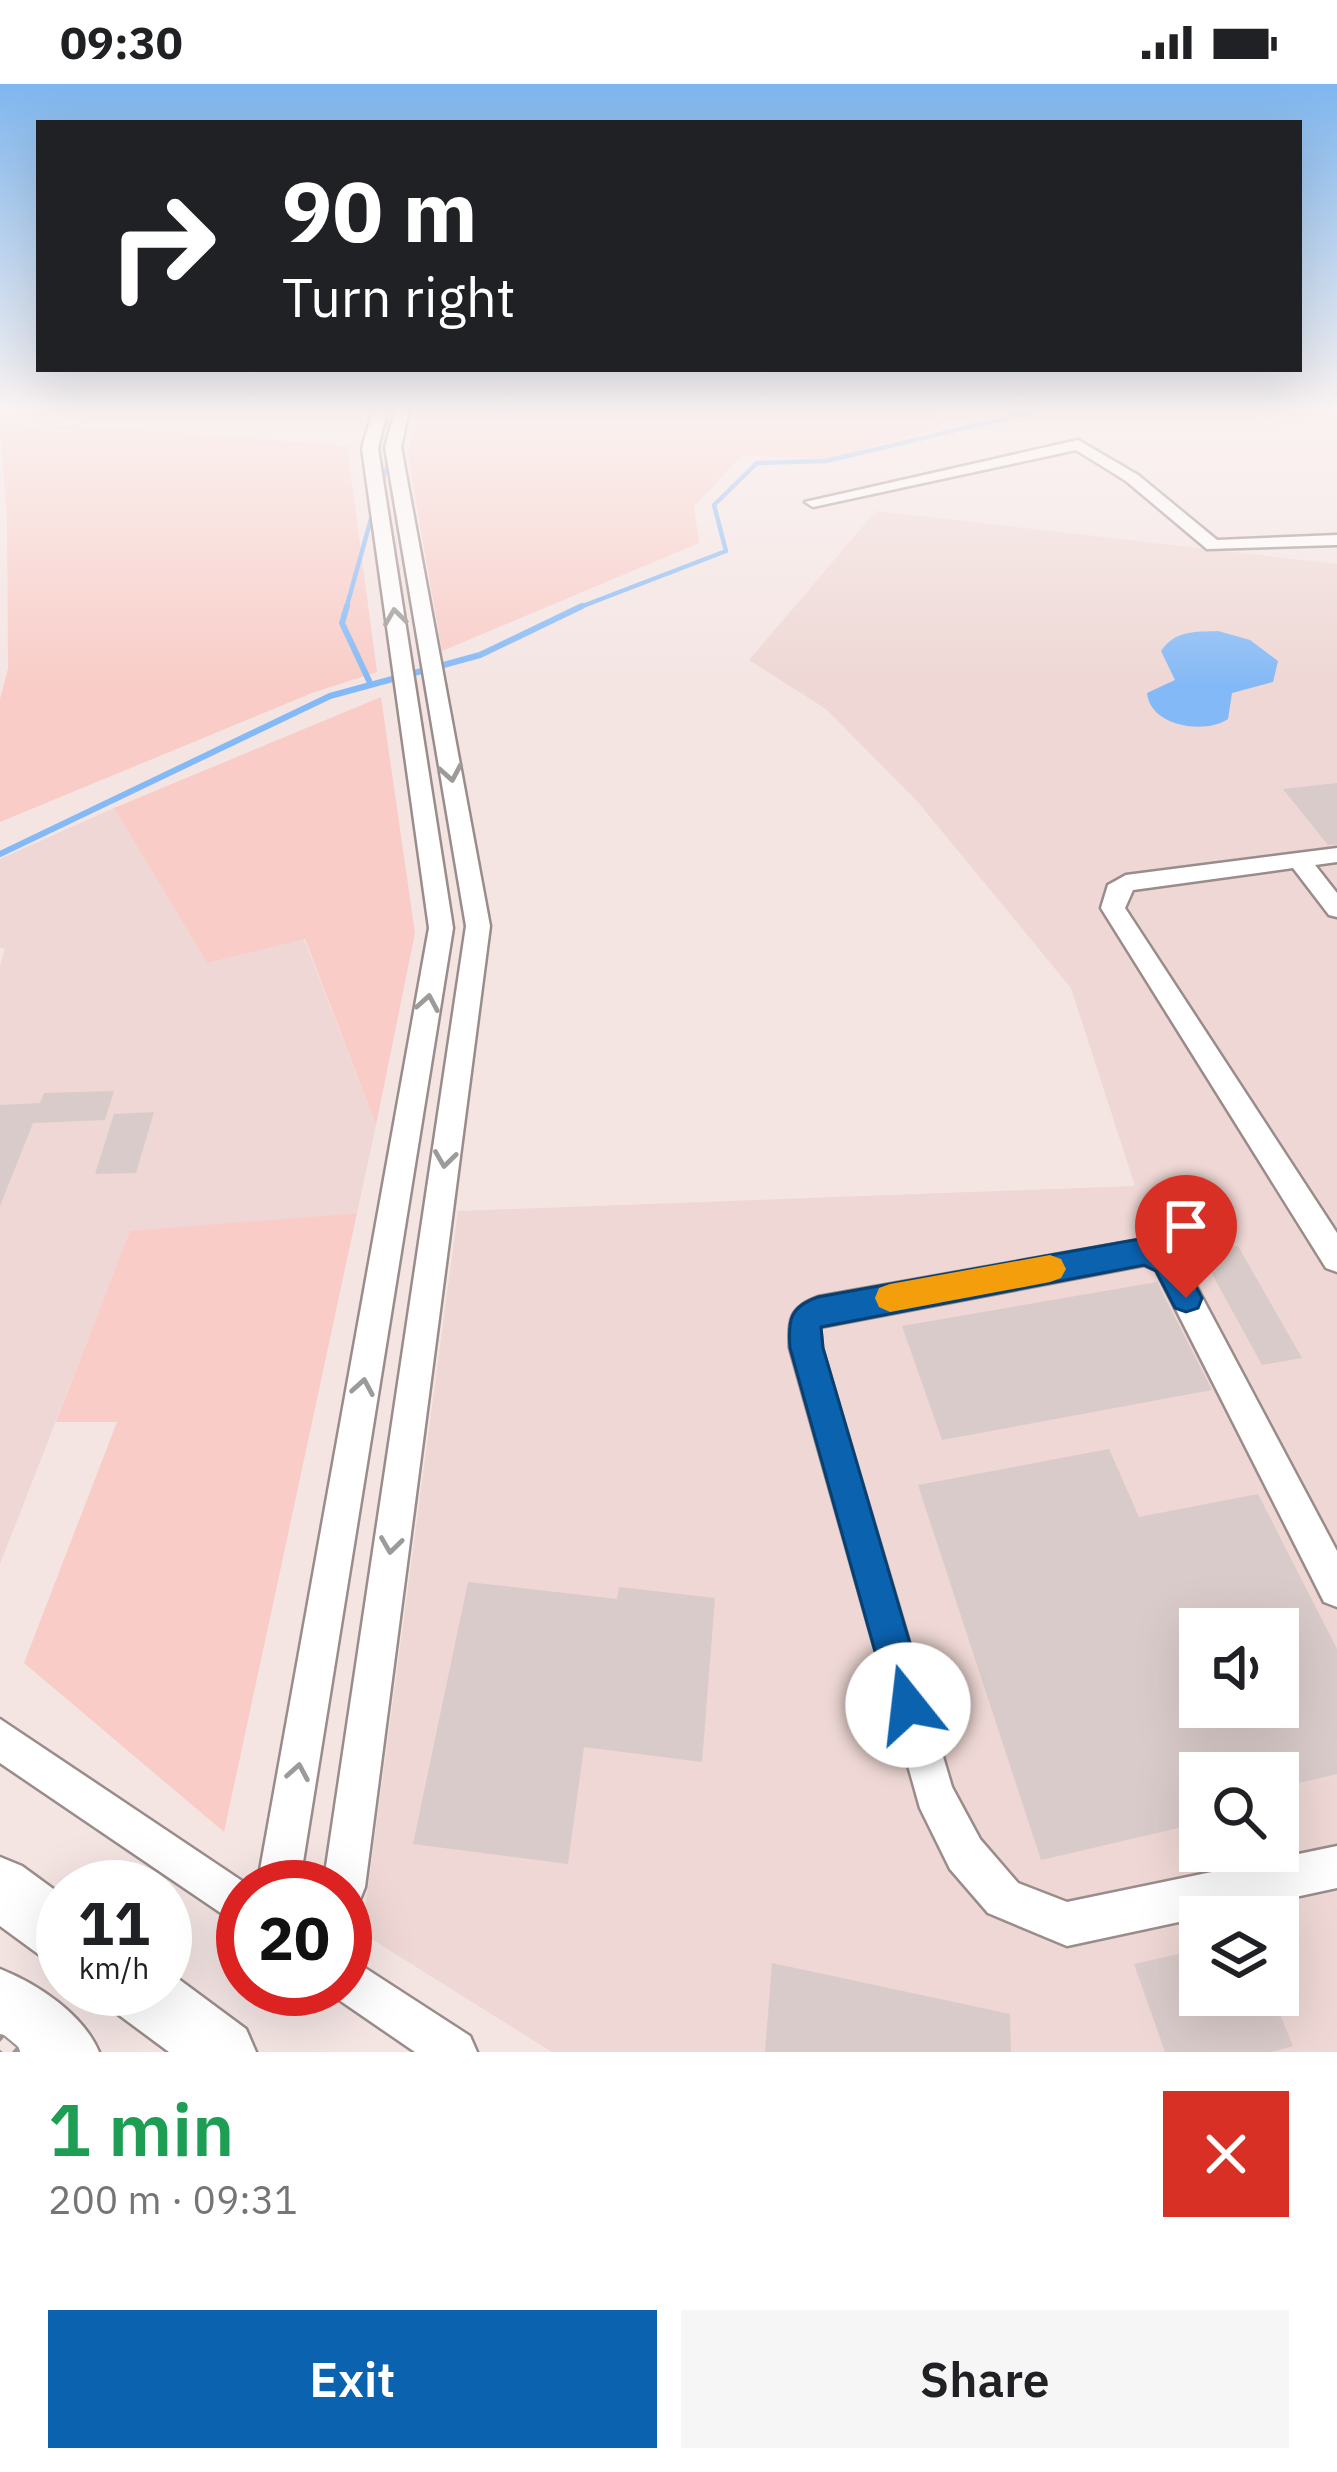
<!DOCTYPE html>
<meta charset="utf-8">
<style>
:root{--surface:#fff;--page:#f6f6f6;--text:#202124;--muted:#757577;--accent:#0b62af}
body{margin:0;font-family:"IBM Plex Sans",sans-serif;background:var(--page);color:var(--text);height:100vh;display:flex;flex-direction:column;font-size:45px;white-space:nowrap}
*{box-sizing:border-box;margin:0}
p{font-size:39px;color:var(--muted)}
.icon{flex:none;width:66px;height:66px;fill:none;stroke:currentColor;stroke-width:2;stroke-linecap:round;stroke-linejoin:round}
.map{position:relative;height:1968px;overflow:hidden}
.sheet{display:flex;flex-direction:column;background:var(--surface);flex:1}
.sheet>*{flex:none}
.hud{position:absolute;left:36px;top:36px;width:1266px;height:252px;border-radius:0px;box-shadow:0 12px 48px #0002;background:#202124;color:#fff;overflow:hidden}
.controls{position:absolute;left:1179px;top:1524px;display:grid;gap:24px}
.controls a{display:grid;place-items:center;width:120px;height:120px;border-radius:0px;background:var(--surface);box-shadow:0 12px 48px #0002;font-size:60px}
.speed{position:absolute;left:36px;top:1776px;display:flex;gap:24px;font-size:60px;font-weight:700;text-align:center}
.speed>*{display:grid;place-content:center;width:156px;height:156px;border-radius:50%;background:var(--surface);box-shadow:0 12px 48px #0002;line-height:1}
.speed small{font-size:30px;font-weight:400}
.speed .limit{border:18px solid #d22;background:#fff;color:#111}
.pin{position:absolute;display:grid;place-items:center;width:102px;height:102px;color:#fff;margin:-123px -51px;border-radius:50% 50% 50% 0;rotate:-45deg;box-shadow:0 0 12px #0007}
.pin .icon{rotate:45deg}
.me{position:absolute;width:132px;margin:-66px;rotate:344deg;stroke-linejoin:round;filter:drop-shadow(0 0 9px #0008)}
.turn{display:flex;align-items:center;gap:42px;height:252px;padding:0 48px;font-size:54px}
.turn .icon{width:156px;height:156px;stroke-width:2.5}
.turn b{display:block;font-size:84px;line-height:102px}
.round{display:grid;place-items:center;flex:none;width:126px;height:126px;border-radius:0px;background:var(--page)}
.summary{display:flex;align-items:center;justify-content:space-between;height:204px;padding:0 48px}
h1{font-size:72px;font-weight:600;line-height:90px;color:#1e9e55}
.primary-button{display:flex;gap:24px;margin-top:auto;padding:24px 48px}
.primary-button a{flex:1;height:138px;border-radius:0px;background:var(--accent);color:#fff;font-size:48px;font-weight:600;line-height:138px;text-align:center}
.primary-button a+a{background:var(--page);color:var(--text)}
.status{display:flex;justify-content:space-between;align-items:center;height:84px;padding:0 60px;background:var(--surface);direction:ltr}
.status svg{height:33px;fill:currentColor}
.map>svg:first-child{display:block}
.built{fill:#eed7d4;fill-rule:evenodd}
.green{fill:#f9ccc7}
.water{fill:#83b9f6}
.lines{fill:none;stroke-linecap:round;stroke-linejoin:round}
.stream-far1{stroke:#83b9f6;stroke-width:4.5}
.stream{stroke:#83b9f6;stroke-width:6}
.building{fill:#d9cbc9;fill-rule:evenodd}
.minor-casing{stroke:#998c8b;stroke-width:5}
.highway-casing{stroke:#998c8b;stroke-width:5}
.minor{fill:#fff;fill-rule:evenodd}
.highway{fill:#fff;fill-rule:evenodd}
.rail-casing{stroke:#9f9493;stroke-width:16}
.rail{stroke:#f4e5e3;stroke-width:12;stroke-dasharray:34;stroke-linecap:butt}
.oneway{stroke:#9d9a9a}
.route{fill:#0b62af;stroke:#074072;stroke-width:3}
.slow{fill:#f59e0b}
</style>
<div class="status"><b>09:30</b><svg viewBox="0 0 49 12"><path d="M0 12V9h3v3zM5 12V6h3v6zM10 12V3h3v9zM15 12V0h3v12zM26 1h20v11H26zM47 4h2v5h-2z"/></svg></div>
<div class="map">
<svg width="1337" height="1968" viewBox="0 0 1337 1968">
<rect width="100%" height="100%" fill="#f4e5e3"/>
<!-- built -->
<path class="built" d="M876 427 1337 480V1968H552L362 1849 458 1127 1135 1102 1071 904 917 717 826 625 749 576ZM1200 1545H1278V1623H1200ZM1200 1689H1278V1767H1200ZM1200 1833H1278V1911H1200Z
M114 724 207 879 304 855 376 1041 357 1129 130 1148 0 1480V882L5 865 0 863V775Z"/>
<!-- green -->
<path class="green" d="M417 327H934L944 343 826 375 743 371 694 422 699 459 442 567 408 372Z
M0 340 142 345 347 362 377 588 312 609 0 738V615L8 585 7 435Z
M381 613 415 849 376 1041 305 855 207 879 114 724Z
M357 1129 224 1748 24 1579 117 1338H56L130 1147Z"/>
<!-- water -->
<path class="water" d="M1218 547 1250 556 1278 577 1273 598 1232 609 1228 635C1204 651 1150 642 1147 609L1175 596 1161 567C1175 546 1195 548 1218 547Z"/>
<g class="lines">
<!-- stream-far1 -->
<path class="stream-far1" d="M383 327 394 353
M380 403 391 372
M346 525 374 424
M575 525 726 467 714 421 757 379 826 377 1037 327"/>
<!-- stream -->
<path class="stream" d="M347 522 342 539 371 601
M0 770 330 612 480 571 582 522"/>
</g>
<!-- building -->
<path class="building" d="M1337 699V760L1328 761 1283 705Z
M114 1007 105 1036 33 1039 0 1122V1021L40 1019 44 1009Z
M154 1028 136 1089 95 1090 114 1030Z
M1238 1162 1302 1274 1262 1281 1200 1168Z
M1157 1198 1212 1306 942 1356 902 1242Z
M1109 1365 1139 1433 1258 1410 1337 1565V1690L1278 1704V1689H1200V1739L1041 1776 918 1401ZM1188 1545H1278V1623H1200V1572Z
M468 1498 617 1515 619 1503 715 1514 702 1678 584 1663 568 1780 413 1760Z
M1200 1865V1911H1272L1293 1962 1271 1968H1165L1134 1880Z
M772 1879 1010 1930 1011 1968H765Z"/>
<g class="lines">
<!-- minor casing -->
<g class="minor-casing">
<path id="minor" d="M373 327H387L378 364 453 844 299 1803H257L429 844 362 364Z
M395 327H409L401 363 490 842 365 1803 359 1818 345 1824V1803H323L466 842 385 363Z
M1078 356 1138 391 1217 456 1337 451V461L1207 465 1126 397 1076 366 813 423 805 418Z
M1337 764V778L1315 781 1337 809V833L1329 831 1293 784 1133 806 1125 824 1337 1149V1188L1326 1184 1101 824 1108 801 1126 791Z
M1145 1155 1178 1168 1337 1467V1523L1324 1518 1156 1186 1144 1181 820 1243 822 1264 952 1703 980 1755 1018 1799 1067 1818 1337 1762V1804L1067 1862 988 1829 950 1785 920 1724 790 1264C788 1236 790 1223 818 1213Z
M0 1635 251 1803H243V1844L0 1679Z
M345 1871 470 1952 477 1968H415L329 1909 328 1905H345Z"/>
</g>
<!-- highway casing -->
<g class="highway-casing">
<path id="highway" d="M0 1773 22 1782 63 1812V1881L41 1872 0 1842Z
M0 1885C38 1900 83 1930 99 1968H13L0 1958Z
M165 1885 246 1945 256 1968H169L115 1928 106 1905H165Z"/>
</g>
<!-- minor -->
<use href="#minor" class="minor"/>
<!-- highway -->
<use href="#highway" class="highway"/>
<!-- rail casing -->
<g class="rail-casing">
<path id="rail" d="M0 1958 12 1968"/>
</g>
<!-- rail -->
<use href="#rail" class="rail"/>
</g>
<!-- one-way arrows -->
<defs><path id="oneway-chevron" d="M-2-3.5L2.5 0L-2 3.5" fill="none" stroke-width="1.6" stroke-linecap="round" stroke-linejoin="round" transform="scale(3)"/></defs>
<g class="oneway">
<use href="#oneway-chevron" transform="translate(395 533) rotate(-98)"/>
<use href="#oneway-chevron" transform="translate(451 689) rotate(80)"/>
<use href="#oneway-chevron" transform="translate(428 919) rotate(-80)"/>
<use href="#oneway-chevron" transform="translate(445 1075) rotate(98)"/>
<use href="#oneway-chevron" transform="translate(363 1303) rotate(-80)"/>
<use href="#oneway-chevron" transform="translate(391 1461) rotate(98)"/>
<use href="#oneway-chevron" transform="translate(298 1688) rotate(-80)"/>
</g>
<!-- sky -->
<linearGradient id="sky" x2="0" y2="1"><stop stop-color="#7fb6ee"/><stop offset="0.54" stop-color="#faf3f2"/><stop offset="1" stop-color="#faf3f2" stop-opacity="0"/></linearGradient>
<rect width="1337" height="602" fill="url(#sky)"/>
<!-- route -->
<path class="route" d="M1145 1154 1178 1168 1202 1214 1198 1224 1186 1228 1175 1224 1156 1187 1144 1181 821 1243 823 1264 928 1621 922 1635 908 1641 894 1635 790 1264C788 1237 789 1223 818 1213Z"/>
<!-- slow -->
<path class="slow" d="M1050 1171 1061 1175 1066 1185 1061 1194 1050 1198 890 1228 879 1223 875 1214 879 1204 890 1200Z"/>
</svg>
<div class="controls">
<a><svg class="icon" aria-label="sound" viewBox="0 0 24 24"><path d="M4 9h4l5-4v14l-5-4H4zM17 9q2 3 0 6"/></svg></a>
<a><svg class="icon" aria-label="search" viewBox="0 0 24 24"><circle cx="10" cy="10" r="6"/><path d="M15 15l6 6"/></svg></a>
<a><svg class="icon" aria-label="layers" viewBox="0 0 24 24"><path d="M12 4l9 5-9 5-9-5zM3 14l9 5 9-5"/></svg></a>
</div>
<div class="speed"><div>11<small>km/h</small></div><div class="limit">20</div></div>
<div class="pin" style="left:1186px;top:1214px;background:#d93025"><svg class="icon" aria-label="arrive" viewBox="0 0 24 24"><path d="M6 21V4h12l-3 4 3 4H6"/></svg></div>
<svg class="me" style="left:908px;top:1621px" viewBox="-20 -20 40 40"><circle r="19" fill="#fff"/><path d="M0-13L10 11 0 6-10 11z" fill="#0b62af"/></svg>
<div class="hud">
<div class="turn"><svg class="icon" aria-label="right" viewBox="0 0 24 24"><path d="M7 20v-9h11M14 6l5 5-5 5"/></svg><div><b>90 m</b>Turn right</div></div>
</div>
</div>
<section class="sheet">
<div class="summary"><div><h1>1 min</h1><p>200 m · 09:31</p></div><a class="round" style="background:#d93025;color:#fff"><svg class="icon" aria-label="close" viewBox="0 0 24 24"><path d="M6 6l12 12M18 6L6 18"/></svg></a></div>
<div class="primary-button"><a>Exit</a><a>Share</a></div>
</section>
